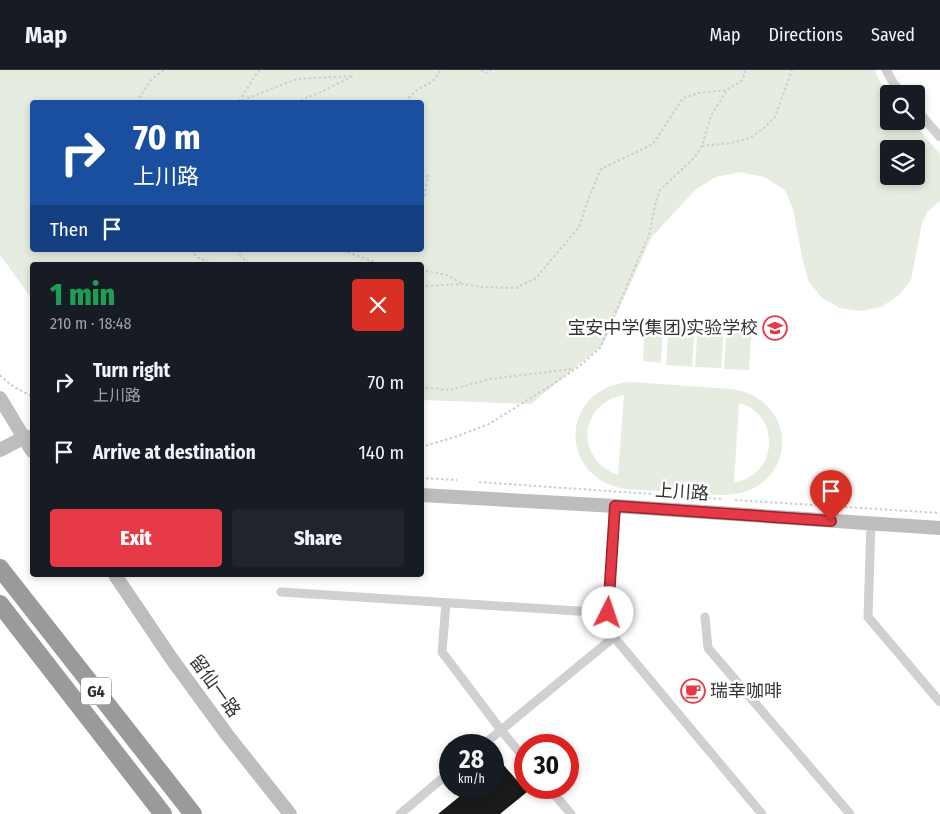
<!DOCTYPE html>
<meta charset="utf-8">
<style>
:root{--surface:#171b24;--page:#20242c;--text:#f1f3f6;--muted:#9ea1a6;--line:#363941;--accent:#e63946}
body{margin:0;font-family:"Fira Sans Condensed","Noto Sans SC",sans-serif;background:var(--page);color:var(--text);height:100vh;display:flex;flex-direction:column;font-size:19px;white-space:nowrap}
*{box-sizing:border-box;margin:0}
p{font-size:16px;color:var(--muted)}
.icon{flex:none;width:28px;height:28px;fill:none;stroke:currentColor;stroke-width:2;stroke-linecap:round;stroke-linejoin:round}
.map{position:relative;flex:1;overflow:hidden}
.details{position:absolute;left:30px;top:192px;width:394px;height:315px;display:flex;flex-direction:column;background:var(--surface);border-radius:5px;box-shadow:0 2px 8px #0003}
.details>*{flex:none}
.guide{position:absolute;left:30px;top:30px;width:394px;height:152px;border-radius:5px;box-shadow:0 2px 8px #0003;background:#1a4fa0;color:#fff;overflow:hidden}
.tools{position:absolute;left:880px;top:15px;display:grid;gap:10px}
.tools a{display:grid;place-items:center;width:45px;height:45px;border-radius:5px;background:var(--surface);box-shadow:0 2px 8px #0003;font-size:25px}
.speed{position:absolute;left:439px;top:664px;display:flex;gap:10px;font-size:25px;font-weight:700;text-align:center}
.speed>*{display:grid;place-content:center;width:65px;height:65px;border-radius:50%;background:var(--surface);box-shadow:0 2px 8px #0003;line-height:1}
.speed small{font-size:12px;font-weight:400}
.speed .limit{border:8px solid #d22;background:#fff;color:#111}
.pin{position:absolute;display:grid;place-items:center;width:42px;height:42px;color:#fff;margin:-51px -21px;border-radius:50% 50% 50% 0;rotate:-45deg;box-shadow:0 0 5px #0007}
.pin .icon{rotate:45deg}
.me{position:absolute;width:55px;margin:-28px;rotate:4deg;stroke-linejoin:round;filter:drop-shadow(0 0 4px #0008)}
.turn{display:flex;align-items:center;gap:18px;height:105px;padding:0 20px;font-size:22px}
.turn .icon{width:65px;height:65px;stroke-width:2.5}
.turn b{display:block;font-size:35px;line-height:42px}
.then{display:flex;align-items:center;height:48px;padding:0 20px;background:#0003;gap:10px;font-size:19px}
.round{display:grid;place-items:center;flex:none;width:52px;height:52px;border-radius:5px;background:var(--page)}
.head{display:flex;align-items:center;justify-content:space-between;height:85px;padding:0 20px}
h1{font-size:30px;font-weight:800;line-height:38px;color:#1e9e55}
.cta{display:flex;gap:10px;margin-top:auto;padding:10px 20px}
.cta a{flex:1;height:58px;border-radius:5px;background:var(--accent);color:#fff;font-size:20px;font-weight:800;line-height:58px;text-align:center}
.cta a+a{background:var(--page);color:var(--text)}
ul{padding:0;list-style:none}
li{display:flex;align-items:center;gap:15px;height:70px;padding:0 20px}
li div{flex:1}
li b{display:block;font-size:19px}
li em{font-style:normal}
header{display:flex;align-items:center;gap:30px;box-sizing:border-box;height:70px;padding:0 25px;background:var(--surface);border-bottom:1px solid var(--line)}
header strong{font-size:24px}
nav{display:flex;gap:28px;margin-inline-start:auto;font-size:18px}
.map>svg:first-child{display:block}
.green{fill:#e6ecdf;fill-rule:evenodd}
.building{fill:#1a1a1a}
.lines{fill:none;stroke-linecap:round;stroke-linejoin:round}
.path{stroke:#cdcdcd;stroke-width:2;stroke-dasharray:2.5 2.5;stroke-linecap:butt}
.minor{stroke:#d0d0d0;stroke-width:9}
.secondary{stroke:#bdbdbd;stroke-width:14}
.motorway{stroke:#9a9a9a;stroke-width:18}
.route-casing{stroke:#96252e;stroke-width:12}
.route{stroke:#e63946;stroke-width:9}
.labels{text-anchor:middle;dominant-baseline:central;stroke-width:5;stroke-linejoin:round;paint-order:stroke}
.shield{fill:#fff;stroke:#707070;stroke-width:1}
.shield-label{font-size:16px;font-weight:bold;fill:#333}
.poi-label{font-size:18px;fill:#333;stroke:#fff;text-anchor:end}
.street-label{font-size:18px;fill:#333;stroke:#fff}
</style>
<header>
<strong>Map</strong>
<nav><a>Map</a><a>Directions</a><a>Saved</a></nav>
</header>
<div class="map">
<svg width="940" height="744" viewBox="0 0 940 744">
<rect width="100%" height="100%" fill="#fff"/>
<!-- green -->
<path class="green" d="M0 0H875L880 12 889 24V51H912L940 84V131L928 141 922 153 911 210 898 226 881 237 861 241 840 238 822 228 809 212 803 192 793 139 785 120 764 107 740 102 716 107 695 120 651 168 603 275 531 334 421 330V195H32V229L0 185ZM32 32H421V180H32ZM889 79H916V106H889Z
M669 250 695 252 692 297 666 295Z
M698 252 724 254 721 298 695 297Z
M645 254 663 255 661 293 643 291Z
M727 254 752 256 749 300 724 299Z
M632 312 732 319C802 330 798 422 725 425L625 419C555 407 561 315 632 312ZM623 325H624L618 405C575 389 578 335 623 325ZM739 333C770 340 780 382 755 403 749 408 742 411 734 413Z"/>
<!-- building -->
<path class="building" d="M501 692 527 722 500 744H438L470 718H492V699Z"/>
<g class="lines">
<!-- path -->
<path class="path" d="M481 0 486 3 491 0
M239 31 255 6 260 0
M136 32 152 9 164 0
M238 32 297 9 353 6 321 22 296 32
M405 32C408 29 412 24 416 21 426 14 435 13 440 0
M702 76 731 73 750 68 764 58 775 47 792 0
M421 105 428 106 424 127H421
M191 180 197 187 214 195
M239 180 240 186 251 195
M338 180 347 182 383 195
M421 200 447 205 463 214
M421 215 430 216 463 214 481 217 516 218 536 208 579 157 589 127 601 99 653 74 683 28 699 23 727 20
M0 305C9 315 21 321 32 326
M421 317 450 320 490 309 572 299
M421 377 455 367 489 354 553 314 581 295 600 278 649 165 656 131 660 120 695 87 702 76 711 46 727 20C735 13 744 15 745 0
M421 408 457 410
M479 412 723 429
M735 430 940 443"/>
<!-- minor -->
<path class="minor" d="M886 0 894 14 903 24
M916 39 940 67
M615 436 608 543 614 567 762 744
M871 453 868 547 940 632
M281 522 608 543
M446 533 442 582 501 660 525 689
M705 547 708 578 850 744
M483 675 614 567
M549 718 571 744
M400 744 450 702"/>
<!-- secondary -->
<path class="secondary" d="M0 328 32 381
M0 380 23 368 32 367
M421 425 615 436 940 458
M115 505 171 588 228 666 290 744"/>
<!-- motorway -->
<path class="motorway" d="M0 498 193 744
M0 534 163 744"/>
</g>
<g class="lines">
<!-- route casing -->
<g class="route-casing">
<path id="route" d="M608 543 615 436 831 451"/>
</g>
<!-- route -->
<use href="#route" class="route"/>
</g>
<!-- icons -->
<defs>
<g id="school-ring" transform="scale(1.25)"><circle r="9.5" fill="#fff" stroke="#e63946" stroke-width="1.5"/><path d="M0-5L7-2L0 1L-7-2ZM-4 1L0 2.5L4 1V4Q0 6-4 4Z" fill="#e63946"/></g>
<g id="cafe-ring" transform="scale(1.25)"><circle r="9.5" fill="#fff" stroke="#e63946" stroke-width="1.5"/><path d="M-5.5-4.5H6V0H3Q3 3.5 0 3.5H-2.5Q-5.5 3.5-5.5 0ZM3-3.2v2h1.7v-2ZM-6 4.5H4V6H-6Z" fill="#e63946"/></g>
</defs>
<g fill-rule="evenodd">
<use href="#school-ring" x="775" y="258"/>
<use href="#cafe-ring" x="693" y="621"/>
</g>
<g class="labels">
<!-- shield labels -->
<rect class="shield" x="81" y="607.5" width="30" height="27" rx="4"/>
<g class="shield-label">
<text x="96" y="621">G4</text>
</g>
<!-- poi labels -->
<g class="poi-label">
<text x="758" y="258">宝安中学(集团)实验学校</text>
<text x="710" y="621" text-anchor="start">瑞幸咖啡</text>
</g>
<!-- street labels -->
<g class="street-label">
<text transform="translate(682 422) rotate(4)">上川路</text>
<text transform="translate(215 616) rotate(54)">留仙一路</text>
</g>
</g>
</svg>
<div class="tools">
<a><svg class="icon" aria-label="search" viewBox="0 0 24 24"><circle cx="10" cy="10" r="6"/><path d="M15 15l6 6"/></svg></a>
<a><svg class="icon" aria-label="layers" viewBox="0 0 24 24"><path d="M12 4l9 5-9 5-9-5zM3 14l9 5 9-5"/></svg></a>
</div>
<div class="speed"><div>28<small>km/h</small></div><div class="limit">30</div></div>
<div class="pin" style="left:831px;top:451px;background:#d93025"><svg class="icon" aria-label="arrive" viewBox="0 0 24 24"><path d="M6 21V4h12l-3 4 3 4H6"/></svg></div>
<svg class="me" style="left:608px;top:543px" viewBox="-20 -20 40 40"><circle r="19" fill="#fff"/><path d="M0-13L10 11 0 6-10 11z" fill="#e63946"/></svg>
<div class="guide">
<div class="turn"><svg class="icon" aria-label="right" viewBox="0 0 24 24"><path d="M7 20v-9h11M14 6l5 5-5 5"/></svg><div><b>70 m</b>上川路</div></div>
<div class="then">Then<svg class="icon" aria-label="arrive" viewBox="0 0 24 24"><path d="M6 21V4h12l-3 4 3 4H6"/></svg></div>
</div>
<section class="details">
<div class="head"><div><h1>1 min</h1><p>210 m · 18:48</p></div><a class="round" style="background:#d93025;color:#fff"><svg class="icon" aria-label="close" viewBox="0 0 24 24"><path d="M6 6l12 12M18 6L6 18"/></svg></a></div>
<ul>
<li><svg class="icon" aria-label="right" viewBox="0 0 24 24"><path d="M7 20v-9h11M14 6l5 5-5 5"/></svg><div><b>Turn right</b><p>上川路</p></div><em>70 m</em></li>
<li><svg class="icon" aria-label="arrive" viewBox="0 0 24 24"><path d="M6 21V4h12l-3 4 3 4H6"/></svg><div><b>Arrive at destination</b></div><em>140 m</em></li>
</ul>
<div class="cta"><a>Exit</a><a>Share</a></div>
</section>
</div>
